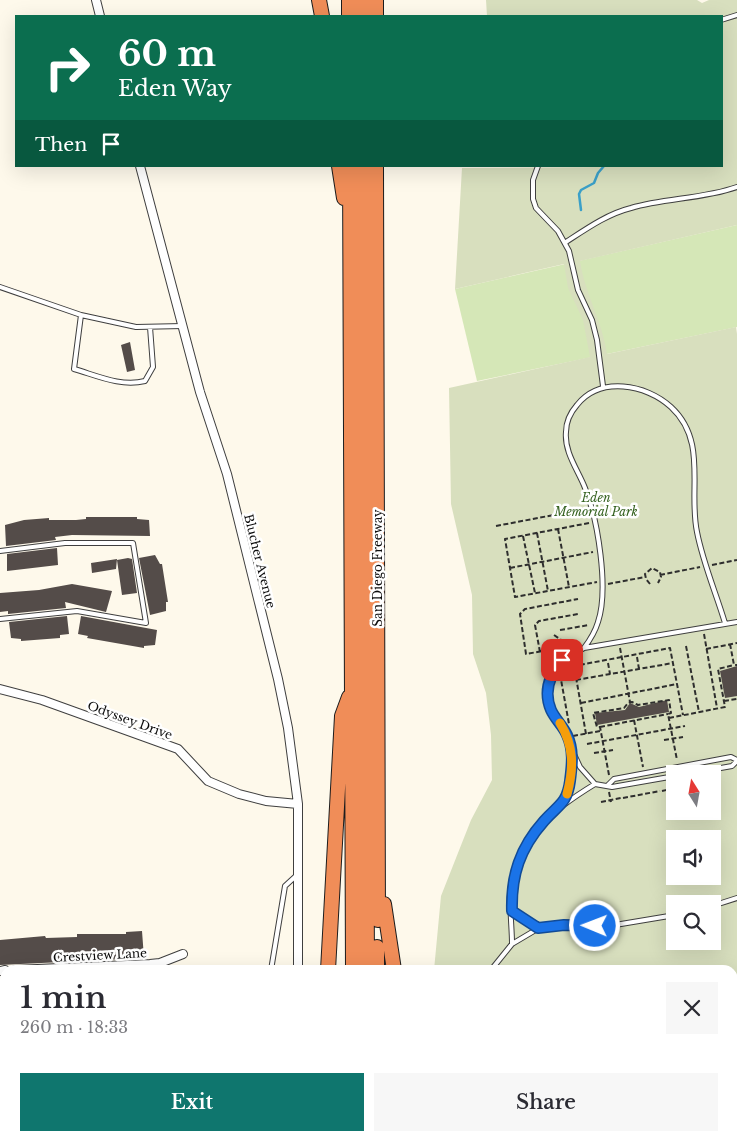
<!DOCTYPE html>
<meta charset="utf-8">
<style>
:root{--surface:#fff;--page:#f7f7f7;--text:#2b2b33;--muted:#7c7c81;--accent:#0f766e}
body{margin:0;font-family:"Libre Baskerville",serif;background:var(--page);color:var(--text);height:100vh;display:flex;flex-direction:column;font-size:19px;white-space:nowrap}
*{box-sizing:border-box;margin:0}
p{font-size:16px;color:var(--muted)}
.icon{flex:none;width:28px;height:28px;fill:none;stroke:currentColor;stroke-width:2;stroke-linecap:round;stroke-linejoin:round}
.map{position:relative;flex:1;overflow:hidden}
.side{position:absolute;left:0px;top:965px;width:738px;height:176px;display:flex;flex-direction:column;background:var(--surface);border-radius:15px 15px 0 0;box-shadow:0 5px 20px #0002}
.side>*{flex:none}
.banner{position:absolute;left:15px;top:15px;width:708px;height:152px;border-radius:0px;box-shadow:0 5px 20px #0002;background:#0b6e4f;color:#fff;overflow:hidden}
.needle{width:32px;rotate:349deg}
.fabs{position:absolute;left:666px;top:765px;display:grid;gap:10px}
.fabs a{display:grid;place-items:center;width:55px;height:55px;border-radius:0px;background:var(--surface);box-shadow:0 5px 20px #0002;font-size:25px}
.pin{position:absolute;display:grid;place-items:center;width:42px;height:42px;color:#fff;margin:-21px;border-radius:10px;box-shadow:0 2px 8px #0006}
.me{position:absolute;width:55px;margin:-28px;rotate:271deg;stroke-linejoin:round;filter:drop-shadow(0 0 4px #0008)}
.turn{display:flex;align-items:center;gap:18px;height:105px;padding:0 20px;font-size:22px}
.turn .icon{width:65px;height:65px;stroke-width:2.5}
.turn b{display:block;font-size:35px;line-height:42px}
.then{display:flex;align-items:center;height:48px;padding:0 20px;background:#0003;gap:10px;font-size:19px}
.round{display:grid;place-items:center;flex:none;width:52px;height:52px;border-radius:0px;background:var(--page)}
.overview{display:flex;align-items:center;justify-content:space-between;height:85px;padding:0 20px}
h1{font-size:30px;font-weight:600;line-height:38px}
.button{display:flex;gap:10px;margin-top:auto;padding:10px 20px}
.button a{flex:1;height:58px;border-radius:0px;background:var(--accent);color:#fff;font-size:20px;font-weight:600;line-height:58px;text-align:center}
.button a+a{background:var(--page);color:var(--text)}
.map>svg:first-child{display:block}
.green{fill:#d5e7b7}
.cemetery{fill:#d8dfbe;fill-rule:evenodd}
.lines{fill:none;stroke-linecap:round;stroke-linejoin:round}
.stream{stroke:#3ba0c8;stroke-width:2.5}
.building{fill:#544c49}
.lane-casing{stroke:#3f3f3f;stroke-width:6}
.street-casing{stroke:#3f3f3f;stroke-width:10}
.highway-casing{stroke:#1d1d1d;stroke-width:16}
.path{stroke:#2e2e2e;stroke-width:2;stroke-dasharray:5 2.5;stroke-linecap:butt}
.lane{stroke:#fff;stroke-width:4}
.street{stroke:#fff;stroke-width:8}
.highway{stroke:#f08d58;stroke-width:14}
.route-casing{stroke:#114b97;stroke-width:12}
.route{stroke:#1a73e8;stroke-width:9}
.slow{stroke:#f59e0b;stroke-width:9}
.labels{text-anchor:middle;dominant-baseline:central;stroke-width:5;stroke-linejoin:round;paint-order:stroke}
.park-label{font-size:12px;font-style:italic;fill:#34611f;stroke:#fff}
.street-label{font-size:12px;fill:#0c0c0c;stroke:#fff}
</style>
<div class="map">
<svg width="737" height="1141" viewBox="0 0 737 1141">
<rect width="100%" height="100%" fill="#fef9eb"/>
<!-- green -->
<path class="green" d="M737 225V327L477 381 455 289Z"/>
<!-- cemetery -->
<path class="cemetery" d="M486 0H697L702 3 709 0H737V225L580 261C585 294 602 320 607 354L736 327 737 334V1141H428V1136H732V970H434L441 896 471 820 492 780 491 735 486 693 473 654 472 595 451 504 449 388 590 357 583 320 568 288 564 264 455 289 462 168 721 166V16H487ZM675 774H712V811H675ZM675 839H712V876H675ZM675 904H712V941H675Z"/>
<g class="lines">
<!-- stream -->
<path class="stream" d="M581 210 579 194 581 190 594 183 598 173 604 166"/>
</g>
<!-- building -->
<path class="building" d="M130 342 135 370 127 372 121 345Z
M86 517H137V519L149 520 150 536 72 535 55 537 56 540 6 546 5 525 24 520 49 518V520H76L86 519Z
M57 548 58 565 7 571V554Z
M155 555 160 564H162L168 602H166V611L150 615 139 558Z
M128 558 132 559 137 593 122 595 117 560Z
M117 559 116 569 92 573 91 563Z
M72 584 112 591 106 612 65 602 66 608 8 614V611L0 612V593L39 590Z
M67 616 69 634 60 635V638L21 641V639L11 638 9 622Z
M81 616 157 630 155 645 144 646V648L87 638 88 636 78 634Z
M737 666V696L725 698 720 671Z
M667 700 669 712 597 725 595 713 625 710 630 703 639 707Z
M142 931 144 958 0 965V940L45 936 46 938 77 937V934H126V932Z"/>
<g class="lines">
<!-- lane casing -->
<g class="lane-casing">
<path id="lane" d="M721 20 737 15
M538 166 533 180V199L536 208 558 231 569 251 578 290 592 320 597 340 603 386
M566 242C586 229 607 214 631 208 665 198 703 199 737 187
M0 287 81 315
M150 327 153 367 145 381C121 387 98 376 74 369L81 315 136 327 183 326
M0 551 65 543H133L146 623 77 611 0 619
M584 648C590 640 595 632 598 622 609 589 598 520 585 488 578 470 564 452 566 432 566 421 570 413 577 405 600 376 646 384 671 407 708 441 688 490 697 532 703 563 716 593 725 623
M572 750 580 767 595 784
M687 774 732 766 737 761
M608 785 614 779 731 757 737 760
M565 802C569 785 574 766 572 749 569 734 559 724 552 711 535 681 560 661 584 648L737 622
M712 906 737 898
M512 911 539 928
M512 944C512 926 509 907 511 889 516 837 554 809 595 784L612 787 675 776
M271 970 285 886 297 875
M491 970 512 944 539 928 564 925 609 926 675 915
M732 1083 737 1081
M111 1136 113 1141
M235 1136 236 1141
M584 1136 585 1141
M488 1141 514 1136"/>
</g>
<!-- street casing -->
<g class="street-casing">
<path id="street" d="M96 0 100 16
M140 166 200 392 227 474 278 679 288 728 298 804V970
M0 689 42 700 178 749 208 781 239 794 266 801 298 804
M15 970 150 964 160 963 183 954
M0 971 5 970
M0 1031 5 1030
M0 1090 5 1091
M0 1133 5 1134
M84 1136 85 1141
M299 1136V1141"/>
</g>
<!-- highway casing -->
<g class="highway-casing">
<path id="highway" d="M319 0 322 16
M349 0V16
M362 0 363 16
M376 16V0
M339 166 344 198
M350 166 353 970
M364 166 367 970
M376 166 378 920
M384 904 394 970
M328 970 342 716 349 697
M377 970V947
M407 1136 408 1141
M318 1141 319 1136
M348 1141 349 1136
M363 1141V1136
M373 1141V1136"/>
</g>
<!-- path -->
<path class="path" d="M589 523 505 539 515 597 597 582
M496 526 585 509
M558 529 569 587
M537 533 548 591
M523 536 535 593
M712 565 737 560
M510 568 593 552
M660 575 700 567
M608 584 645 577
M650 584 646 579 645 574 652 568 660 572 661 577 658 583
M560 630 589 625
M704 634 717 708
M554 635 573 648
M730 644 734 665H737
M686 646 699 712
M620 648 630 702
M706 649 737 643
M540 652 535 625 539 621 578 614
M559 657 554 649 526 654 520 614 525 609 578 599
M637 657 639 669
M608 663 610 674
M560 674 569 724 568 725
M576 680 673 663
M724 701 737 699
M581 703 677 684
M669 718 725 707 718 669 734 665
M634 720 643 767
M600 727 668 714
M586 734 574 666 670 648 683 715
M573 736 600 731
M664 740 683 737
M587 744 685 726
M594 753 613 750
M609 775 600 727H597L593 713 624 708 628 703 632 702 638 705 669 700 671 713 668 714 677 760
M671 783 673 790
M662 791 675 788
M609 792 611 802
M623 798 660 791
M601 802 621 798
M732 977 737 976
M732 997 737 996
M556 1136 557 1141"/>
<!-- lane -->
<use href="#lane" class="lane"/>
<!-- street -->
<use href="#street" class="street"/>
<!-- highway -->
<use href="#highway" class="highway"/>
</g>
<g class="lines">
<!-- route casing -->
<g class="route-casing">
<path id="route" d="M562 660C550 674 543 691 551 710 555 719 563 726 567 735 574 750 572 765 570 781 567 804 558 805 544 821 520 848 511 875 512 911L538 928 564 925 595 926"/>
</g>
<!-- route -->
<use href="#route" class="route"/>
<!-- slow -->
<path class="slow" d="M560 723C574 746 574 768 567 794"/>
</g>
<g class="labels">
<!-- park labels -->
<g class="park-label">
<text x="596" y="497">Eden<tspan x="596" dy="14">Memorial Park</tspan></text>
</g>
<!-- street labels -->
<g class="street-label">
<text transform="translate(260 561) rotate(76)">Blucher Avenue</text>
<text transform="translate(377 568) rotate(-90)">San Diego Freeway</text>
<text transform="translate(130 720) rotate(20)">Odyssey Drive</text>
<text transform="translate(100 955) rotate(-3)">Crestview Lane</text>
</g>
</g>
</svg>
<div class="fabs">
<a><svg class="needle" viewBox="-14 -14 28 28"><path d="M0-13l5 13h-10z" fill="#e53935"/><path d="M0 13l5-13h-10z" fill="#7c7c81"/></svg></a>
<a><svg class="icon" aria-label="sound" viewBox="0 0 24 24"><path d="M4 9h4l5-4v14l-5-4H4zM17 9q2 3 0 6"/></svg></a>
<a><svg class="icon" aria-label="search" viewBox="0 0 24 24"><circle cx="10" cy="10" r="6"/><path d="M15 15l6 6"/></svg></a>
</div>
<div class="pin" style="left:562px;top:660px;background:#d93025"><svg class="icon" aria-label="arrive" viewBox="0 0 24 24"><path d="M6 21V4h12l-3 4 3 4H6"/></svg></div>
<svg class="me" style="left:595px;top:926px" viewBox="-20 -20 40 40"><circle r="17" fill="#1a73e8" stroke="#fff" stroke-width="3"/><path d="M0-11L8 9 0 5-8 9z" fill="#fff"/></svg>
<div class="banner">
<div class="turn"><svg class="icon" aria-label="right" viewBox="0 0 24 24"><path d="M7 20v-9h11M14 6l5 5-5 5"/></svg><div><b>60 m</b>Eden Way</div></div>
<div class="then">Then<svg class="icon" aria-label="arrive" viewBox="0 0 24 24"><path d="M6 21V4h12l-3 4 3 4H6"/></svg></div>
</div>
<section class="side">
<div class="overview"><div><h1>1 min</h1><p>260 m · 18:33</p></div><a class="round"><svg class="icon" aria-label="close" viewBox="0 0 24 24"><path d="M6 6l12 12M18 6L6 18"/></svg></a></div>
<div class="button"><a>Exit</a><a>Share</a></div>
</section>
</div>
